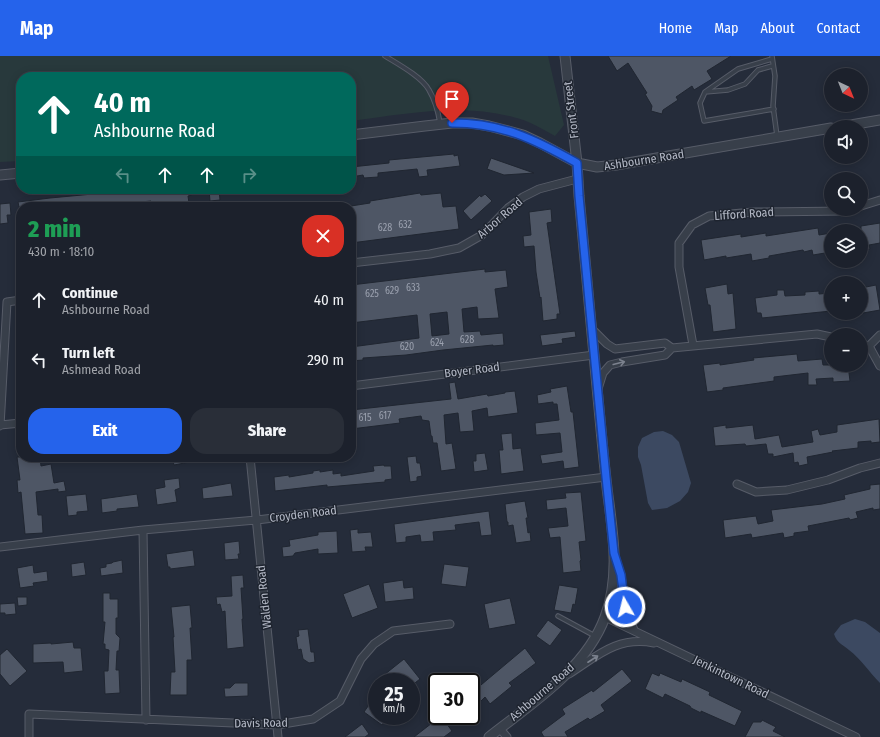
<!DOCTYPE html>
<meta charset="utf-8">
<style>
:root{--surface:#1c212c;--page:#292e38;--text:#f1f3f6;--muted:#a0a3a9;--line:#3a3e48;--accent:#2563eb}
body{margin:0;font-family:"Fira Sans Condensed",sans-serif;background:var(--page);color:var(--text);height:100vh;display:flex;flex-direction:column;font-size:15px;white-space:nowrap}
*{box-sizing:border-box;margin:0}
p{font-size:13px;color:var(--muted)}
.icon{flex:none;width:22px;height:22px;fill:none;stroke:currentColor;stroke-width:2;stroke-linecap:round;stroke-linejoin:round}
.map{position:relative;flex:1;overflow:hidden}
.drawer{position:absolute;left:16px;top:146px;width:340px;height:260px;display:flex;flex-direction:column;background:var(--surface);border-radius:16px;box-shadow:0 2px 10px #0003,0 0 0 1px var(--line)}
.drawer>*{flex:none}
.top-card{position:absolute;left:16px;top:16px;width:340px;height:122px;border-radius:16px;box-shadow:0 2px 10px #0003,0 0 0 1px var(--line);background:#00695c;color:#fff;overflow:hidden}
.needle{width:26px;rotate:137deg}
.buttons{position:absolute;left:824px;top:12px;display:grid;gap:8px}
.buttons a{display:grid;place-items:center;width:44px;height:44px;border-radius:50%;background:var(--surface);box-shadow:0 2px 10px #0003,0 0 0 1px var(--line);font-size:20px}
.speed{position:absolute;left:368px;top:617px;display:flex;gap:8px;font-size:20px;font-weight:700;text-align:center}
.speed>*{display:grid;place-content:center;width:52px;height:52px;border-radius:50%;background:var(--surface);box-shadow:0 2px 10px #0003,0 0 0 1px var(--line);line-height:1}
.speed small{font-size:10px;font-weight:400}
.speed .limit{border:2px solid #111;border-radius:6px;background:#fff;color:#111}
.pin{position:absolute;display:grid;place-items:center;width:34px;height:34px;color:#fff;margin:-41px -17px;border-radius:50% 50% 50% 0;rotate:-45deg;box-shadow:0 0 4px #0007}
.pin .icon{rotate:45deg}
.me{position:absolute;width:44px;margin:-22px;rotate:352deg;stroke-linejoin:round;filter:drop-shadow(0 0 3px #0008)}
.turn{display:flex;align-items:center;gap:14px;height:84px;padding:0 12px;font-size:18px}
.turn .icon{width:52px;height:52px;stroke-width:2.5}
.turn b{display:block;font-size:28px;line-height:34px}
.lanes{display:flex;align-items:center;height:38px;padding:0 12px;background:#0003;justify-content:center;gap:20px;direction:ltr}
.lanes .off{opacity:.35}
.round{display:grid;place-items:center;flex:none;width:42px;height:42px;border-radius:16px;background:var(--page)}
.headline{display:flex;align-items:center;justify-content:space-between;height:68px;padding:0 12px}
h1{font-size:24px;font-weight:800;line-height:30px;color:#1e9e55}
.cta{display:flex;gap:8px;margin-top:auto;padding:8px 12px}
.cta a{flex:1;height:46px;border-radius:16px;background:var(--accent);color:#fff;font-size:16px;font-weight:800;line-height:46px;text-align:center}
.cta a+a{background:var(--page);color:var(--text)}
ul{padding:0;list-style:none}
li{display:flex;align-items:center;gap:12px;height:60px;padding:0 12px}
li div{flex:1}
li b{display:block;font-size:15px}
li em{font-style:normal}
header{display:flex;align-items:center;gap:24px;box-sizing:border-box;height:56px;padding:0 20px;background:var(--accent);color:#fff}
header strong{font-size:19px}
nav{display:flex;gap:22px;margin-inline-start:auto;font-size:14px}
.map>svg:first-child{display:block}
.green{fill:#28393c}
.water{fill:#3c4961}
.building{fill:#4e5665;stroke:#202631;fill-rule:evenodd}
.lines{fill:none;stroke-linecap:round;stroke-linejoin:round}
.service-casing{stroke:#575c68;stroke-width:5.5}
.minor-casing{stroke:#575c68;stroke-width:9}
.tertiary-casing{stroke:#575c68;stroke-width:11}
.service{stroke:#383f4a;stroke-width:3.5}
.minor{stroke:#383f4a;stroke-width:7}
.tertiary{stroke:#383f4a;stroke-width:9}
.oneway{stroke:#7c828e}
.route-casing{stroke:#184099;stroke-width:10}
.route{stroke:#2563eb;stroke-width:7}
.labels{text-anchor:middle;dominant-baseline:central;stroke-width:3;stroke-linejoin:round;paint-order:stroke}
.number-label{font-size:10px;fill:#9aa0ae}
.street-label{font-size:12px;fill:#b4b9c6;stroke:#1e242f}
</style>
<header>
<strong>Map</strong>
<nav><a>Home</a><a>Map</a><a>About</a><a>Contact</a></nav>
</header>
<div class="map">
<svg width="880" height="681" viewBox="0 0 880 681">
<rect width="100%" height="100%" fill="#252c3a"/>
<!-- green -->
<path class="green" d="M0 0H548L564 69 555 80C542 73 528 64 513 61 460 47 404 58 351 65V21H21V105L0 106Z"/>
<!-- water -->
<path class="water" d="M663 375 672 379 679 386 691 427 688 436 680 445 667 452 652 454 648 447 641 409 638 401V391L642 382 654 376Z
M855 563 865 566 880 577V627C869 616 861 603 849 594 842 588 837 587 834 578L841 569Z"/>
<!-- building -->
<path class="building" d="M608 0H731L707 15 712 23 694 34 692 30 676 41 678 44 663 54 662 58 651 55 652 50 645 38 647 37 628 7 617 15Z
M454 98V100L458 99 460 110 427 114 428 120 419 121 417 113 378 117V121L364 122 363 119 351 121V111L389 107V104Z
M491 102 534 117 504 119 487 113Z
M135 133H192V139L188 140 189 147 184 148V151H160V148L151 149V145L121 148V150L113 151H19L18 146 50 142 125 135V134Z
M209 133H219L220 144 210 145Z
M420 137 421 139 441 137 443 151 456 150 459 173 351 187V165L353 164 351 150 370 147V145Z
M485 138 492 145 471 164 463 155 480 139 481 141Z
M10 147 11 159H7L8 167 0 168V148Z
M551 153 552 166 547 167 560 258H557V263L543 265 541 241 540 242 536 216 534 190 524 191 523 180 531 179 529 156Z
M880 167V187L869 189 870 193 861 194V170Z
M818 172 819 179 831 177V196L813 199 812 194 804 196 803 194 769 200V202L752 205 751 198 726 202V200L704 204 701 184 741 178V181L766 177V180Z
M485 213V216L506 214 508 231 495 233 499 262 478 263 477 251 462 253 464 276 480 275 481 279 503 277 504 289 493 290V289L443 294 406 299 363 302V304L351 305V291L419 282 417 259 351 267V229ZM447 256 449 278 432 280 430 258Z
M727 228 728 238 733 237 736 273 713 276 710 249H708L705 232Z
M876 229 880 254 863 257 861 246V232Z
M777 234H784L785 240 805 239V236L819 235V238L831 237V255L762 262 761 257H757L755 242 777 239Z
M575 275 576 281 562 283 563 287 542 290 540 279Z
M797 298 798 305 822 303 823 309H848L850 325 833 326V322L816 323 817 329H808V317L774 321V325L723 332V334L707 336 703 309 720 307V309L754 304 753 302Z
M455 326 458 343 487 338 488 340 505 337V336L515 335 518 357 488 361 487 352 472 355 474 375 460 376 458 357 444 359 446 388 452 387 456 413 441 415 437 387H433L432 380H431L429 365 422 364 421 360 399 363 400 367 351 373V354L451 343 449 327Z
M567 330 571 356H573L579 411 564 413 563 405 542 408 540 399 562 396 560 377 536 379 535 367 559 364 557 348H553V346L538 348 537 339 551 336 550 333Z
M879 363 880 386 871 387V385L858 386V392L832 395 833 396 807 401 808 408 799 410 798 406 794 407 793 397 773 401V398H768L766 388 746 390 745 388 715 390 713 371 726 369V372L753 369 755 383 779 379 782 391 813 386 811 375 818 373 820 379 837 376V369Z
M512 377 513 393 521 392 524 415 501 418 499 394H503L501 378Z
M485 397 488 414 474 416 473 405H476V398Z
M416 400 417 407H420L422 420 417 421V425L410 426 407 401Z
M17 401H40L41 410 51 408 54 427 64 425 66 435 58 436V433L36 436 38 459H42L43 477 25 478 21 436 18 437 17 424H20Z
M172 401H195V405L174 409Z
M384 409V410H391L392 423 385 424V426L327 431V429L275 435 274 421 289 419V421L313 417V415L320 414V416L333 414V418L341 417V420L374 415 373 410Z
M179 422 180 432 175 434 177 446 157 449 155 433 165 431 164 424Z
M231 427 233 440 203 443 202 432Z
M880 428V453L873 454V452L856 456 858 462 850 464 849 462 808 470 809 475 794 477V480L784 482 783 477 752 482 751 478 725 482 723 464 756 460 758 468 773 465 771 454 822 448 845 443 844 439 870 433V429Z
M581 436 586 485 579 486 581 504 580 505 581 515 563 517 560 481 550 482 548 472 568 470 566 452 547 454 546 444 566 442 565 437Z
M86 438 88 455 77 456V459L68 460 66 440Z
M137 438 139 451 117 453V455L102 457 101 443Z
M525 445 528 462H526L528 477 530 476 531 485 516 487 513 469 508 470V466H507L505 448Z
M489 455 492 479 481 480 479 466 455 469 456 474 433 476 434 485 421 486 420 479 406 481V486L396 487 394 468Z
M358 473V477L371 476 373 491H365L366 495 352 496 350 474Z
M337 475 338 497 318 498V493L295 497 293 500 283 501 282 491 290 490 289 484 318 479V476Z
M239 485 240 498H238L239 503 225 504 224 487Z
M193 494 195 510 170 513V511H168L166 498Z
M122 504 123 517 101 520 100 512 106 511V508L112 507 113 506Z
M84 506 86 519 72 521 71 508Z
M444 508 469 511 466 531 441 528Z
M33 509 34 517 47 515 48 525 33 527 34 530 20 532 17 512Z
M243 519 244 532H241L243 563H242L244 591 227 593 225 555 222 556 220 548 217 549 216 541 232 540 231 520Z
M403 524 404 532 413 531 414 543 385 546 383 527Z
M369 528 378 552 352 562 343 538Z
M559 529 578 532 575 549 573 548 571 557 554 554Z
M103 537H110V543H118V562H116V578L120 582 119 595H117L116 614H119L120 637 105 638 104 615H108L109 594 105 593V588H103L105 566H103Z
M17 541H27V549L18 550Z
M510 542 516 568 489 573 484 548Z
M15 547 16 558 5 559V557H0V548Z
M190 549 192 572H190L192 604H187V639H170L171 616H175L173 581H174L171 551Z
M548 564 562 574 550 590 536 580Z
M308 573 311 596H314L315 606 309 607 303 603 301 593 298 594 296 581 299 580 298 574Z
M73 586 74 592H81L83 615 64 617 63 606 33 607V588L51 587V588Z
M525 592 536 607 509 627 512 630 490 648 485 641 471 655V634H475Z
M7 593 27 615 10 630 0 618V599Z
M404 603 420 623 411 630V626H390L384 619Z
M622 613 632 625 601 649 605 655 590 664 588 662 565 676 568 681H544L541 676 565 658 562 653 592 634 593 636Z
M652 617 659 620 660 617 681 626 682 623 710 636 709 639 742 655 735 670 701 655V657L691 652 690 650 665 638 663 642 645 633Z
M235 627H248V640L225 641 224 632H230Z
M377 637V660H388L382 669 364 656Z
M441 660 452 675 444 681H414Z
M762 664 776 671 773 675 785 681H745L753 666H761Z
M362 668 369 678 365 681H345Z"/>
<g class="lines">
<!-- service casing -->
<g class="service-casing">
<path id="service" d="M385 0C398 8 422 21 429 34 435 44 438 55 440 67
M772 0 775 20 773 50 777 80
M772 3 738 13 705 36 700 47 704 65 774 53
M705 36 728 34 745 28 758 14 772 10
M558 560 595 580"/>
</g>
<!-- minor casing -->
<g class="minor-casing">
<path id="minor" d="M861 150 880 144
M351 207 430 198 459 192 482 179 508 152 523 141 539 133 577 123
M592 273 607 288 615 293 665 287 672 292
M861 288 869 290 880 310
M693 289 679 211V187L692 169 709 160 753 156 847 155 852 153
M869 290 880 279
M351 330 594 299
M598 333 603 317 610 309 622 306 665 299 672 292 817 278 831 281
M0 369 21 367
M0 370 7 246 21 244
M250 401 278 681
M737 428 756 436 787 434 828 424 860 412 880 407
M143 474 146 664
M0 491 143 474 257 464 606 421
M616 503 621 519 625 551 634 574
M605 561 856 681
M569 618C597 600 617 580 654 587
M500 673 507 681
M29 681V658L277 669 313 663 340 645 361 603 374 588 393 575 450 568"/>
</g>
<!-- tertiary casing -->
<g class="tertiary-casing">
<path id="tertiary" d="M839 71 880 64
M351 79 425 70 452 67H472L489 70 523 79 540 87 577 107 597 111 616 109 831 72
M0 119 21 117
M489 681C531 648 586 613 605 561 619 523 614 485 609 447 606 426 604 405 602 384 594 302 586 221 579 140L577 107 565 0"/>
</g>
<!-- service -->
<use href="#service" class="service"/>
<!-- minor -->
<use href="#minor" class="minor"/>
<!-- tertiary -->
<use href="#tertiary" class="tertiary"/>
</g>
<!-- one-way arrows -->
<defs><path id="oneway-shaft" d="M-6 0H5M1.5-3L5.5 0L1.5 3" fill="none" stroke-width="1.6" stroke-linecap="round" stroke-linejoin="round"/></defs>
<g class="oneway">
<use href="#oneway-shaft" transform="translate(619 307) rotate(-14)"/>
<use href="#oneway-shaft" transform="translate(593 603) rotate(-33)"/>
</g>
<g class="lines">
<!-- route casing -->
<g class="route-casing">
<path id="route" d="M452 67C502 67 534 83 577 107L579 140 606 421 614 497 621 519 625 551"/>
</g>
<!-- route -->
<use href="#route" class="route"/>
</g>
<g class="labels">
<!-- number labels -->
<g class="number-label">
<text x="405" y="169">632</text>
<text x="385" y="172">628</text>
<text x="413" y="232">633</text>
<text x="392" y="235">629</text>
<text x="372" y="238">625</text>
<text x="467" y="284">628</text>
<text x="437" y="287">624</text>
<text x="407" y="291">620</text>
<text x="385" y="360">617</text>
<text x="365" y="362">615</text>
</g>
<!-- street labels -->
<g class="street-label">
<text transform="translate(571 54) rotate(-97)">Front Street</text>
<text transform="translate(644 104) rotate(-9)">Ashbourne Road</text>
<text transform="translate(744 158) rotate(-4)">Lifford Road</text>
<text transform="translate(500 162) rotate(-41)">Arbor Road</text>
<text transform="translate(472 314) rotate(-7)">Boyer Road</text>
<text transform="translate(303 458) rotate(-7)">Croyden Road</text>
<text transform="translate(264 541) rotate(-96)">Walden Road</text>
<text transform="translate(731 621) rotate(26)">Jenkintown Road</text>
<text transform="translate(542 636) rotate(-41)">Ashbourne Road</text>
<text transform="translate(261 667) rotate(-1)">Davis Road</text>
</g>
</g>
</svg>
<div class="buttons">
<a><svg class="needle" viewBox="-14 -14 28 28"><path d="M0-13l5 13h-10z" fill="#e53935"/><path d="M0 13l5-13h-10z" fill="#a0a3a9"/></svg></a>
<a><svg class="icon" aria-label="sound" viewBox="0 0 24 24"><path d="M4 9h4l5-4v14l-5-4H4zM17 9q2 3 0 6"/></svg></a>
<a><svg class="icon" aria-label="search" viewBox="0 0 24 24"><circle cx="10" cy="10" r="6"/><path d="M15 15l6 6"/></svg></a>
<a><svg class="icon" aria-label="layers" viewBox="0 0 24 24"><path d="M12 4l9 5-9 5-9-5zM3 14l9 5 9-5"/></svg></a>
<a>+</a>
<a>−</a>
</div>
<div class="speed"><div>25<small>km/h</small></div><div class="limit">30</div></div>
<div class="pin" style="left:452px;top:67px;background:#d93025"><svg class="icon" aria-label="arrive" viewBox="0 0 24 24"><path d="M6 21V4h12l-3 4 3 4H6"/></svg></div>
<svg class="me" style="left:625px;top:551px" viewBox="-20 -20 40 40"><circle r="17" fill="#2563eb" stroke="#fff" stroke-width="3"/><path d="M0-11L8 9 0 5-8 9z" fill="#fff"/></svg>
<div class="top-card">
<div class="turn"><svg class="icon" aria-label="ahead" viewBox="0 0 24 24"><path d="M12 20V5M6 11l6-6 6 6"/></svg><div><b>40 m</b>Ashbourne Road</div></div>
<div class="lanes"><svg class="icon off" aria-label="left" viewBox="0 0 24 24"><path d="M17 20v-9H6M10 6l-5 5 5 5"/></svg><svg class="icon" aria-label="ahead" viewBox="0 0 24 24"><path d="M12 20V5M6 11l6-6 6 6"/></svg><svg class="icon" aria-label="ahead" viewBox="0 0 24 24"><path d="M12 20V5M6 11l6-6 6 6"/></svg><svg class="icon off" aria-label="right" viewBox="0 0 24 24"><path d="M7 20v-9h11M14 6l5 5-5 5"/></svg></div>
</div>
<section class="drawer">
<div class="headline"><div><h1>2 min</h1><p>430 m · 18:10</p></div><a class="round" style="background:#d93025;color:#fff"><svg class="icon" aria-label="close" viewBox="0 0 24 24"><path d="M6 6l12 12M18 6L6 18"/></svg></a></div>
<ul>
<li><svg class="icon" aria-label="ahead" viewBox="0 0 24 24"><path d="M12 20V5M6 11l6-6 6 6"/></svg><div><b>Continue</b><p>Ashbourne Road</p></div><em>40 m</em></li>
<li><svg class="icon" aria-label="left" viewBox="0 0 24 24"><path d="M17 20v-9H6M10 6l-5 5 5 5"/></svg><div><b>Turn left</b><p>Ashmead Road</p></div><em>290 m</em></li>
</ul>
<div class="cta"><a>Exit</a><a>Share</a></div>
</section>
</div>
